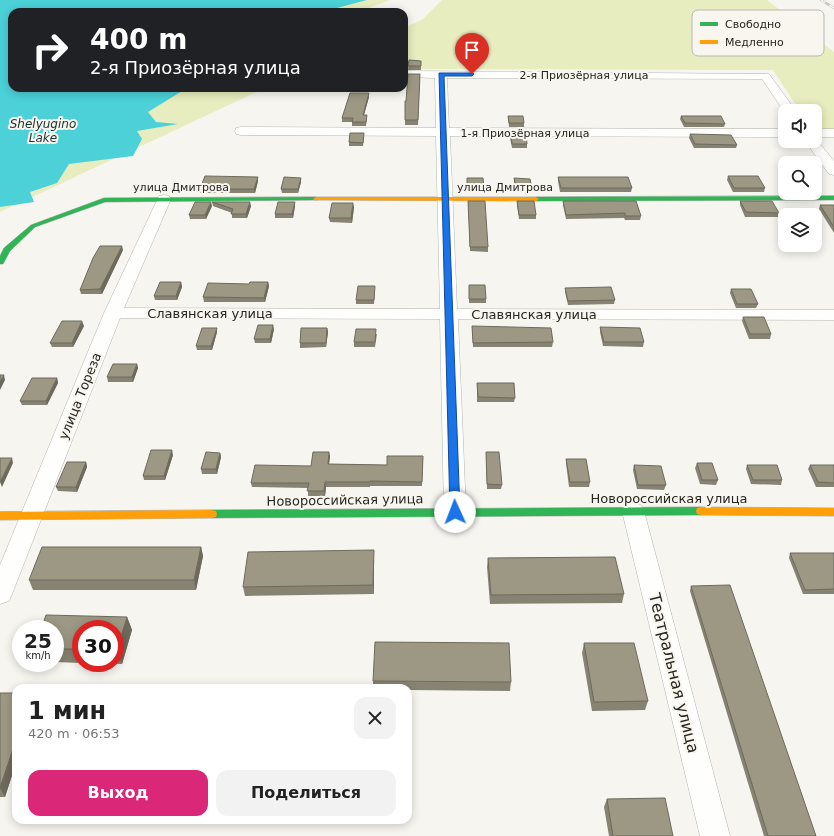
<!DOCTYPE html>
<html lang="ru">
<meta charset="utf-8">
<style>
:root{--surface:#fff;--page:#f2f2f2;--text:#222;--muted:#767676;--accent:#db2777}
body{margin:0;font-family:"DejaVu Sans",sans-serif;background:var(--page);color:var(--text);height:100vh;display:flex;flex-direction:column;font-size:15px;white-space:nowrap}
*{box-sizing:border-box;margin:0}
p{font-size:13px;color:var(--muted)}
.icon{flex:none;width:22px;height:22px;fill:none;stroke:currentColor;stroke-width:2;stroke-linecap:round;stroke-linejoin:round}
.map{position:relative;flex:1;overflow:hidden}
.side{position:absolute;left:12px;top:684px;width:400px;height:140px;display:flex;flex-direction:column;background:var(--surface);border-radius:12px;box-shadow:0 2px 10px #0003}
.side>*{flex:none}
.top-card{position:absolute;left:8px;top:8px;width:400px;height:84px;border-radius:12px;box-shadow:0 2px 10px #0003;background:#202124;color:#fff;overflow:hidden}
.fabs{position:absolute;left:778px;top:104px;display:grid;gap:8px}
.fabs a{display:grid;place-items:center;width:44px;height:44px;border-radius:8px;background:var(--surface);box-shadow:0 2px 10px #0003;font-size:20px}
.speed{position:absolute;left:12px;top:620px;display:flex;gap:8px;font-size:20px;font-weight:700;text-align:center}
.speed>*{display:grid;place-content:center;width:52px;height:52px;border-radius:50%;background:var(--surface);box-shadow:0 2px 10px #0003;line-height:1}
.speed small{font-size:10px;font-weight:400}
.speed .limit{border:6px solid #d22;background:#fff;color:#111}
.pin{position:absolute;display:grid;place-items:center;width:34px;height:34px;color:#fff;margin:-41px -17px;border-radius:50% 50% 50% 0;rotate:-45deg;box-shadow:0 0 4px #0007}
.pin .icon{rotate:45deg}
.me{position:absolute;width:44px;margin:-22px;rotate:358deg;stroke-linejoin:round;filter:drop-shadow(0 0 3px #0008)}
.turn{display:flex;align-items:center;gap:14px;height:84px;padding:0 16px;font-size:18px}
.turn .icon{width:52px;height:52px;stroke-width:2.5}
.turn b{display:block;font-size:28px;line-height:34px}
.round{display:grid;place-items:center;flex:none;width:42px;height:42px;border-radius:12px;background:var(--page)}
.head{display:flex;align-items:center;justify-content:space-between;height:68px;padding:0 16px}
h1{font-size:24px;font-weight:600;line-height:30px}
.action{display:flex;gap:8px;margin-top:auto;padding:8px 16px}
.action a{flex:1;height:46px;border-radius:12px;background:var(--accent);color:#fff;font-size:16px;font-weight:600;line-height:46px;text-align:center}
.action a+a{background:var(--page);color:var(--text)}
.map>svg:first-child{display:block}
.green{fill:#e7edbe}
.water{fill:#4cd1d8}
.lines{fill:none;stroke-linecap:round;stroke-linejoin:round}
.street-casing{stroke:#b4b4b0;stroke-width:1}
.fast-casing{stroke:#b4b4b0;stroke-width:1}
.slow-casing{stroke:#b4b4b0;stroke-width:1}
.street{fill:#fefefd;fill-rule:evenodd}
.fast{fill:#30b455;fill-rule:evenodd}
.slow{fill:#ff9f0a;fill-rule:evenodd}
.rail-casing{stroke:#c5c5c4;stroke-width:2.5}
.rail{stroke:#f8f6ee;stroke-width:1.5;stroke-dasharray:5;stroke-linecap:butt}
.wall{fill:#868372}
.shaded-wall{fill:#6d6a5c}
.building{fill:#9c9884;stroke:#6d6a5c}
.route{fill:#1a73e8;stroke:#114b97}
.labels{text-anchor:middle;dominant-baseline:central;stroke-width:4;stroke-linejoin:round;paint-order:stroke}
.far-street-label{font-size:11px;fill:#272623;stroke:#f8f6ee}
.far-water-label{font-size:12px;font-style:italic;fill:#183133;stroke:#f8f6ee}
.street-label{font-size:13px;fill:#272623;stroke:#f8f6ee}
.near-street-label{font-size:16px;fill:#272623;stroke:#f8f6ee}
.key{fill:#f8f6ee;stroke:#b9b8b1;stroke-width:1}
.key-label{font-size:11px;fill:#272623}
</style>
<div class="map">
<svg width="834" height="836" viewBox="0 0 834 836">
<rect width="100%" height="100%" fill="#f6f5f0"/>
<!-- green -->
<path class="green" d="M0 0H390L358 12H12V88H265L0 212Z
M442 0H767L834 52V131H815V111H800L773 70 404 69V28L423 19Z"/>
<!-- water -->
<path class="water" d="M0 0H367L322 12H12V88H187L148 112 156 122 178 124 137 131 142 139 133 156 69 164 57 183 30 192 34 202 0 207Z"/>
<g class="lines">
<!-- street casing -->
<g class="street-casing">
<path id="street" d="M404 71 769 74 796 111H785V113L762 79 447 78 449 128 785 129V137L450 136 457 309 834 310V320L458 319 466 512 463 518 455 520 447 518 444 512 440 319 120 318 12 594 9 601 0 604V565L104 313 159 196 164 195 169 196 171 199 124 308 440 309 436 136 241 135 236 134 235 131 236 128 241 127 436 128 435 78 404 77Z
M815 129H834V137H815Z
M815 138 834 161V175L829 174 805 141H815Z
M633 503 641 505 644 511 730 836H700L622 511 625 505Z"/>
</g>
<!-- fast casing -->
<g class="fast-casing">
<path id="fast" d="M834 196V200L536 201 533 199 536 197Z
M316 197 319 199 318 200 105 202 35 227 10 251 3 264H0V256L4 248 31 225 104 198Z
M701 507 705 508 706 511 705 514 701 515 212 518 208 517 207 514 208 511 212 510Z"/>
</g>
<!-- slow casing -->
<g class="slow-casing">
<path id="slow" d="M316 197H536L539 199 536 201 314 200 313 199Z
M701 507 834 508V516L701 515 697 514 696 511 697 508Z
M212 510 216 511 217 514 216 517 212 518 0 520V512Z"/>
</g>
<!-- street -->
<use href="#street" class="street"/>
<!-- fast -->
<use href="#fast" class="fast"/>
<!-- slow -->
<use href="#slow" class="slow"/>
<!-- rail casing -->
<g class="rail-casing">
<path id="rail" d="M821 0 834 8"/>
</g>
<!-- rail -->
<use href="#rail" class="rail"/>
</g>
<!-- wall -->
<path class="wall" d="M409 60 421 61V70H408Z
M420 74 418 125H405V101H406Z
M369 97 364 115 367 118 366 126H352V122H342V118Z
M508 116 524 123V127H509Z
M681 116 725 124 724 127H684L680 119Z
M511 134 527 144V148H512L510 138Z
M690 134 737 145 736 148H694L689 138Z
M364 137 363 146H349V142Z
M728 176 765 188 764 192H733L727 180Z
M558 177 632 188 631 192H560L558 181Z
M301 178V182L298 193H282L281 189Z
M467 178 484 188V192H467Z
M514 178 532 188V192H515L514 182Z
M258 181 255 193H200V189Z
M468 201 488 247V252L470 251Z
M517 201 536 215V219H519L517 205Z
M563 201 641 216 640 220H625L624 218 566 219 563 205Z
M740 201 779 213 778 217H745L740 205Z
M212 202 251 206 247 218H232V213L213 206Z
M295 202V206L293 218H275V214Z
M820 205H834V233L819 209Z
M212 206 206 219H190L189 215Z
M354 207 352 223 330 222 329 218Z
M123 250 102 294H81L80 290Z
M181 282 182 287 177 300H155L154 296Z
M268 282 269 286 265 302H204L203 297 249 284Z
M469 285 486 299V303H469Z
M565 288 615 300 614 304 568 305 565 292Z
M731 289 758 304 756 308H736L730 293Z
M375 290 374 304H356V300Z
M743 317 771 334 770 339H749L742 321Z
M84 326 73 347H52L50 343Z
M472 326 553 342 552 347H473Z
M600 327 644 342 643 347 603 346 600 332Z
M217 328V332L212 350H197L196 346Z
M327 328 328 332 326 347 300 348V343Z
M274 329 271 343H255L254 339Z
M377 334 375 347H354V342Z
M137 364 138 368 133 382H108L107 377Z
M57 378 58 383 47 405H22L20 401Z
M477 383 515 398 514 402H477Z
M329 452 330 457 329 464 387 465 423 456 422 486H370V487H326L325 496H308V488L252 487 251 483 311 466Z
M486 452 502 485 501 489H487Z
M220 453 221 457 217 474H202L201 469Z
M173 455 165 480H144L143 476Z
M566 459 590 482 589 487H569L566 463Z
M86 462 87 467 77 492 58 491 56 487Z
M697 463 718 480 716 485 700 484 695 468Z
M634 465 666 485 664 490 637 489 633 470Z
M747 465 782 480 781 485 751 484 746 469Z
M810 465H834V487H816L808 469Z
M201 547 203 556 196 590H33L29 580Z
M790 553H834V594H803L789 558Z
M488 558 624 594 622 603 490 604 487 567Z
M374 559V594L245 596 243 587Z
M691 586 816 836H764L690 591Z
M127 617 132 630 122 664 90 663H115V629H81V663L55 662V629Z
M584 643 648 701 645 710 592 711 582 653Z
M373 681 511 682 510 691 408 690V688H373Z
M0 693H16V763L5 797H0Z
M607 799 673 836H609L604 807Z"/>
<!-- shaded-wall -->
<path class="shaded-wall" d="M369 93V97L363 118V115Z
M258 177V181L255 193 254 189Z
M301 178V182L298 193V189Z
M211 202 212 206 206 219 205 215Z
M250 202 251 206 247 218 246 214Z
M295 202V206L293 218 292 214Z
M353 203 354 207 352 223 351 218Z
M122 246 123 250 102 294 100 289Z
M181 282 182 287 177 300 176 296Z
M268 282 269 286 265 302 264 298Z
M82 321 84 326 73 347 72 343Z
M273 325 274 329 271 343 270 339Z
M217 328V332L212 350 211 346Z
M327 328 328 332 326 347V343Z
M137 364 138 368 133 382 132 377Z
M4 375 5 380 0 390V382Z
M57 378 58 383 47 405 46 401Z
M172 450 173 455 165 480 164 476Z
M329 452 330 457 328 469V464Z
M220 453 221 457 217 474 216 469Z
M12 458 13 463 2 487 0 482Z
M86 462 87 467 77 492 76 487Z
M325 482 326 487 325 496 324 491Z
M201 547 203 556 196 590 194 580Z
M374 550V594L373 585Z
M127 617 132 630 122 664 117 650Z
M16 740V763L5 797 0 788Z"/>
<!-- building -->
<path class="building" d="M409 60 421 61V66H408Z
M408 74H420L418 120H405V101H406Z
M350 93H369L363 115H367L366 122H352L353 118H342Z
M508 116H523L524 123H509Z
M681 116H721L725 124 685 123Z
M350 133H364L363 143 349 142Z
M511 134H526L527 144H512Z
M690 134 731 135 737 145 695 144Z
M205 176 258 177 254 189H200Z
M728 176H758L765 188H734Z
M284 177 301 178 298 189H281Z
M558 177H628L632 188H561Z
M467 178H483L484 188H467Z
M514 178 530 179 532 188H516Z
M468 201H485L488 247H470Z
M517 201H534L536 215H519Z
M563 201H636L641 216H625V213L566 215Z
M740 201H772L779 213 746 212Z
M195 202H211L205 215H189Z
M212 202H250L246 214H231L233 209Z
M278 202H295L292 214H275Z
M332 203H353L351 218H329Z
M820 205H834V227Z
M100 246H122L100 289 80 290 93 258Z
M160 282H181L176 296H154Z
M250 282H268L264 298 203 297 208 283 249 284Z
M469 285H485L486 299H469Z
M358 286H375L374 300H356Z
M611 287 615 300 568 301 565 288Z
M731 289H751L758 304H737Z
M743 317H764L771 334H750Z
M62 321H82L72 343H50Z
M258 325H273L270 339H254Z
M472 326 551 328 553 342 473 343Z
M600 327 640 328 644 342H604Z
M202 328H217L211 346H196Z
M301 328H327L326 343H300Z
M356 329H376L375 342H354Z
M113 364H137L132 377H107Z
M0 375H4L0 382Z
M32 378H57L46 401H20Z
M477 383H514L515 398 478 397Z
M151 450H172L164 476H143Z
M206 452 220 453 216 469H201Z
M313 452H329L328 464 387 465V456H423L422 482 370 481V482H325L324 491H307L309 483H251L255 465 311 466Z
M486 452H499L502 485 487 484Z
M0 458H12L0 482Z
M566 459H586L590 482H570Z
M67 462H86L76 487H56Z
M697 463H712L718 480H702Z
M634 465 661 466 666 485H638Z
M747 465H777L782 480H753Z
M810 465H834V483L818 482Z
M42 547H201L194 580H29Z
M374 550 373 585 243 587 248 552Z
M790 553H834V589L805 590Z
M615 557 624 594 491 595 488 558Z
M730 585 816 836H768L691 586Z
M46 615 127 617 117 650H115V629H81V649H55V629H41Z
M375 642 509 643 511 682 373 681Z
M584 643H634L648 701 594 702Z
M0 693H16V740L0 788Z
M665 798 673 836H613L607 799Z"/>
<!-- route -->
<path class="route" d="M439 73H472L474 74 472 76H444L460 512 459 515H451L450 512Z"/>
<g class="labels">
<!-- far-street labels -->
<g class="far-street-label">
<text x="584" y="75">2-я Приозёрная улица</text>
<text x="525" y="133">1-я Приозёрная улица</text>
<text x="181" y="187">улица Дмитрова</text>
<text x="505" y="187">улица Дмитрова</text>
</g>
<!-- far-water labels -->
<g class="far-water-label">
<text x="43" y="124">Shelyugino<tspan x="43" dy="14">Lake</tspan></text>
</g>
<!-- street labels -->
<g class="street-label">
<text x="210" y="313">Славянская улица</text>
<text x="534" y="314">Славянская улица</text>
<text transform="translate(80 396) rotate(-68)">улица Тореза</text>
<text x="669" y="498">Новороссийская улица</text>
<text transform="translate(345 500) rotate(-1)">Новороссийская улица</text>
</g>
<!-- near-street labels -->
<g class="near-street-label">
<text transform="translate(674 673) rotate(76)">Театральная улица</text>
</g>
</g>
<!-- legend -->
<rect x="692" y="10" width="132" height="46" rx="6" class="key"/>
<rect x="700" y="22" width="18" height="4" fill="#30b455"/>
<rect x="700" y="40" width="18" height="4" fill="#ff9f0a"/>
<g class="key-label">
<text x="725" y="28">Свободно</text>
<text x="725" y="46">Медленно</text>
</g>
</svg>
<div class="fabs">
<a><svg class="icon" aria-label="sound" viewBox="0 0 24 24"><path d="M4 9h4l5-4v14l-5-4H4zM17 9q2 3 0 6"/></svg></a>
<a><svg class="icon" aria-label="search" viewBox="0 0 24 24"><circle cx="10" cy="10" r="6"/><path d="M15 15l6 6"/></svg></a>
<a><svg class="icon" aria-label="layers" viewBox="0 0 24 24"><path d="M12 4l9 5-9 5-9-5zM3 14l9 5 9-5"/></svg></a>
</div>
<div class="speed"><div>25<small>km/h</small></div><div class="limit">30</div></div>
<div class="pin" style="left:472px;top:74px;background:#d93025"><svg class="icon" aria-label="arrive" viewBox="0 0 24 24"><path d="M6 21V4h12l-3 4 3 4H6"/></svg></div>
<svg class="me" style="left:455px;top:512px" viewBox="-20 -20 40 40"><circle r="19" fill="#fff"/><path d="M0-13L10 11 0 6-10 11z" fill="#1a73e8"/></svg>
<div class="top-card">
<div class="turn"><svg class="icon" aria-label="right" viewBox="0 0 24 24"><path d="M7 20v-9h11M14 6l5 5-5 5"/></svg><div><b>400 m</b>2-я Приозёрная улица</div></div>
</div>
<section class="side">
<div class="head"><div><h1>1 мин</h1><p>420 m · 06:53</p></div><a class="round"><svg class="icon" aria-label="close" viewBox="0 0 24 24"><path d="M6 6l12 12M18 6L6 18"/></svg></a></div>
<div class="action"><a>Выход</a><a>Поделиться</a></div>
</section>
</div>
